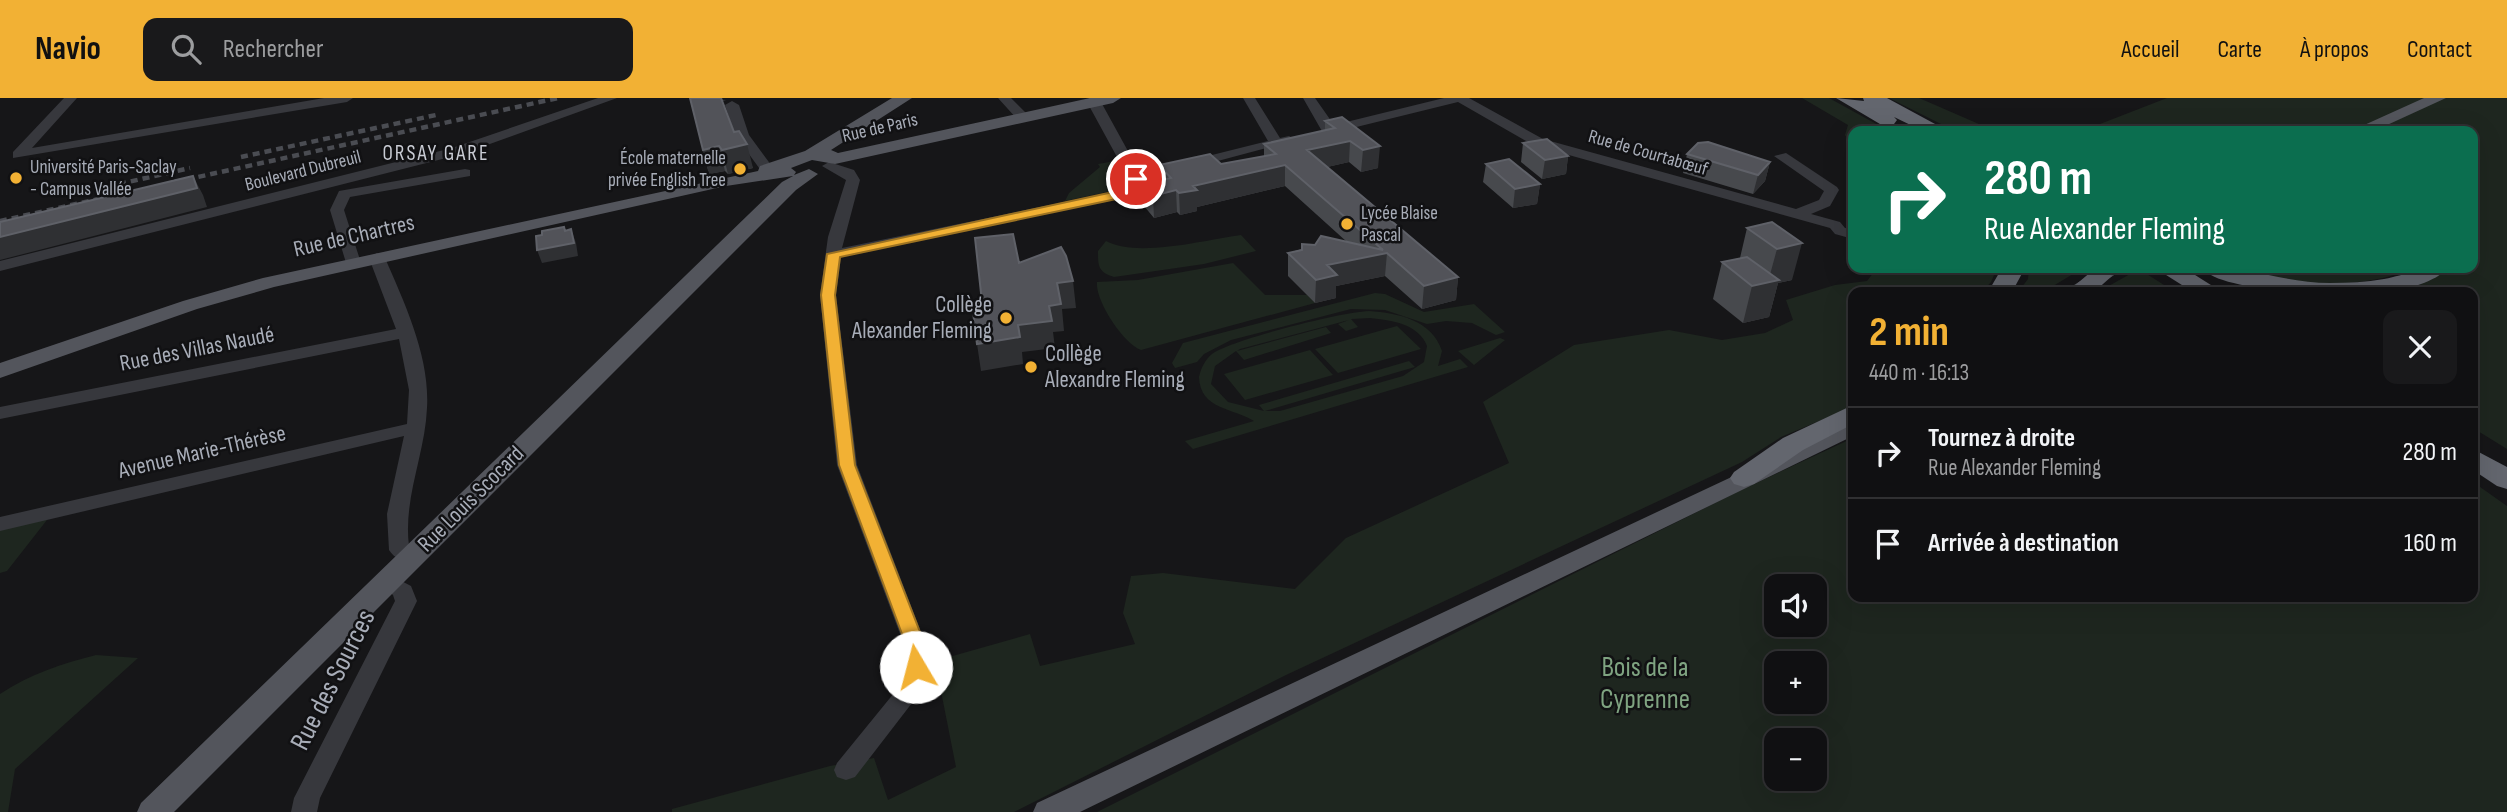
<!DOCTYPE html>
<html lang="fr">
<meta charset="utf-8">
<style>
:root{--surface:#101012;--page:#19191b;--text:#f1f3f6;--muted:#9c9d9f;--line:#303032;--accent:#f2b134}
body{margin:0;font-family:"Sofia Sans Condensed",sans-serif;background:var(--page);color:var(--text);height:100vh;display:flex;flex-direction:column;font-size:26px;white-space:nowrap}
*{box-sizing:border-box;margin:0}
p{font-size:23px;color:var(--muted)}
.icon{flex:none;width:38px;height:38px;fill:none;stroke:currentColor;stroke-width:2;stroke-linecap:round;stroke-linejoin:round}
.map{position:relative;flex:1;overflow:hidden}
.side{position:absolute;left:1848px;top:189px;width:630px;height:315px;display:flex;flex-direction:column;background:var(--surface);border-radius:14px;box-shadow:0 7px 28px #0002,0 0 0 2px var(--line)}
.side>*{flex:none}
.guide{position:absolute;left:1848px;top:28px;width:630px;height:147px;border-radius:14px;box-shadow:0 7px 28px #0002,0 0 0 2px var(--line);background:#0b6e4f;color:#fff;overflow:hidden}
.buttons{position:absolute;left:1764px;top:476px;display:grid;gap:14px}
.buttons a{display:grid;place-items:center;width:63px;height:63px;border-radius:14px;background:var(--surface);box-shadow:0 7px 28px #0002,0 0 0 2px var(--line);font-size:35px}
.pin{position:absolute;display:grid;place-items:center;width:60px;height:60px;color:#fff;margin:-30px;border:4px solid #fff;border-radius:50%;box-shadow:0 2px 7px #0007}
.me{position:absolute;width:77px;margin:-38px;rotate:352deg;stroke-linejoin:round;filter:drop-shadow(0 0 5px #0008)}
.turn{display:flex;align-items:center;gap:24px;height:147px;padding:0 21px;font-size:32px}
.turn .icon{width:91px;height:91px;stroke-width:2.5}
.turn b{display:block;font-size:49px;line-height:60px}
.round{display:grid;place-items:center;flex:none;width:74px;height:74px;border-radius:14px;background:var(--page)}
.summary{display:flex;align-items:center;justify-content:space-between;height:119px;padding:0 21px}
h1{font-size:42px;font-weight:700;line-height:52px;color:var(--accent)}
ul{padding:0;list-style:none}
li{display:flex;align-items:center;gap:21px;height:91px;padding:0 21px;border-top:2px solid var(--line)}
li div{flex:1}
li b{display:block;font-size:26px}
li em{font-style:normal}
header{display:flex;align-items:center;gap:42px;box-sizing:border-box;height:98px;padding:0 35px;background:var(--accent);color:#111}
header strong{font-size:33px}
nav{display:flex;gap:38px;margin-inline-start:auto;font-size:24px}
.search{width:490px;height:63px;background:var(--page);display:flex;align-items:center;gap:18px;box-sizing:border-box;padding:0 24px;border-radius:14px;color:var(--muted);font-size:26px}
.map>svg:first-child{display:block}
.green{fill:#1e261f;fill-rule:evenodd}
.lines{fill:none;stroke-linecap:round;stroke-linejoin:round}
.minor{fill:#37383d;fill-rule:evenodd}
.major{fill:#53555c;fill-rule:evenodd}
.highway{fill:#63666e;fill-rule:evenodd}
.rail{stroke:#4a4c52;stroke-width:4.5;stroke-dasharray:7 5;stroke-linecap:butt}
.wall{fill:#47494d}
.shaded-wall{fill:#2f3033}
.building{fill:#525359;stroke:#5f6168;stroke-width:2}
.route{fill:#f2b134;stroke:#9d7322;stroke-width:2}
.poi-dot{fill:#f2b134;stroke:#111113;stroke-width:2.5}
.labels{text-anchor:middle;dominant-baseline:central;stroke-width:5;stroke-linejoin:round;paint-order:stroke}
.far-street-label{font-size:19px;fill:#a8adb8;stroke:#111113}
.far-poi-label{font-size:19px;fill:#a8adb8;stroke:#111113;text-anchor:start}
.far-neighbourhood-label{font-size:21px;letter-spacing:2px;fill:#c9ccd4;stroke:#111113}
.street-label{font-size:23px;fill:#a8adb8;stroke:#111113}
.poi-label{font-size:23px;fill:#a8adb8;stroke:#111113;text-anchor:end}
.near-park-label{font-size:28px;fill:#7fa381;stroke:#111113}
.near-street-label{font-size:28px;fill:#a8adb8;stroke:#111113}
</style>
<header>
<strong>Navio</strong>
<div class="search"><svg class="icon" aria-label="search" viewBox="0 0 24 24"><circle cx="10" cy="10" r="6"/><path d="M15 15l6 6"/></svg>Rechercher</div>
<nav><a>Accueil</a><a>Carte</a><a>À propos</a><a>Contact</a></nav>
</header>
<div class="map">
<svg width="2507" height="714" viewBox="0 0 2507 714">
<rect width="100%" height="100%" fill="#161618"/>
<!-- green -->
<path class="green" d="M1802 0H1829L1889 33H1853V48L1845 37 1848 27Z
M1889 0H1919L1995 33H1955Z
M2167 0H2507V351L2473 330V194H2365L2432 181 2450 170H2473V33H2082Z
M1115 63 1120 75V91L1065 103 1069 95 1100 69 1098 66Z
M1241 137 1256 153 1204 166 1114 179C1098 174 1098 168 1098 153L1106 143C1137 160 1205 142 1241 137Z
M1233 165 1265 197H1307L1315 205 1141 252C1124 246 1095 203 1097 184L1138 182Z
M1877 170H1997L1991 184 1982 194H1853V307L1850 310 1781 339 1742 364 1286 577 1014 714H672V711L830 668 874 660 888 702 956 669 935 563 1030 536 1040 568 1135 546 1123 515 1131 478 1163 475 1295 491 1346 440 1509 365 1483 304 1574 247 1669 232 1722 242 1765 235 1793 222 1786 202 1835 187 1867 183Z
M2029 170H2083L2043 194H2018L2028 181Z
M2229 170H2412C2363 194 2279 187 2229 170Z
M2139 171 2175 194H2098Z
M1375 195 1385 196 1424 214 1474 206 1505 234 1496 237 1472 225 1446 223 1427 226 1385 212 1351 211 1231 242 1204 256 1197 264 1175 270 1172 265 1183 245Z
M1369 213C1398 215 1432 222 1442 253L1438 268 1460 261 1468 269 1193 351 1185 343 1254 323C1234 310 1200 312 1199 279 1201 270 1205 262 1212 256 1233 241 1342 214 1369 213ZM1370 220C1391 222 1419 226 1427 248L1424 264 1403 278 1280 313H1265L1415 269 1409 263 1259 307 1264 313 1228 304 1211 286 1215 268 1236 253 1244 262 1331 235 1326 229 1237 253 1240 251 1349 222 1338 226 1346 233 1358 229 1351 221Z
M1397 228 1421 251 1338 275 1315 251Z
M1500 240 1505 242 1474 267 1458 253Z
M1310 252 1333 277 1245 302 1224 276Z
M1853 340V499H2473V384L2507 408V714H1097L1739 393ZM1776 488H1815V527H1776ZM1776 565H1815V604H1776ZM1776 642H1815V681H1776Z
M54 413 7 473 0 475V426Z
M96 557 138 560 15 671 8 714H0V596C30 576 61 566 96 557Z"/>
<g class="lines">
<!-- minor -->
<path class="minor" d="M64 0H77L32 50 324 0H353L347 4 13 60V54Z
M598 0H617L462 56 0 173V163L452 50Z
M998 0H1011L1029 18 1017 21Z
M1089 0H1101V4L1140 75 1268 43 1243 0H1255L1280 40 1289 38 1296 42 1143 83 1140 91 1122 100 841 159 836 197 857 367 928 552 926 586 922 592 855 679 846 682 837 679 834 672 837 665 903 584 906 552 837 367 820 197 828 139 846 82 822 68 829 64 854 72 860 82 842 150 1113 94 1128 86 1129 81 1087 4Z
M1303 0H1315L1334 27 1444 0H1469L1543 41 1796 111 1819 102 1824 93 1774 58 1786 55 1837 89 1839 92 1830 108 1811 116 1840 124 1845 130 1853 131V141L1835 136 1830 130 1533 47 1458 4 1328 36 1323 35Z
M732 3 739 7 749 37 774 71 772 74H762L735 37 725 7Z
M465 71 470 72V78L350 99 344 112 361 165 359 168H347L330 112 339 93Z
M377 155 385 160C405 206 430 259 427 310 425 357 403 400 409 448L425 459 421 464C410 467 395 462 389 452L387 416 404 338 0 433V419L407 326 409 292 399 241 0 321V309L396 231 369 160Z
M388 476 411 488 417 503 320 700 317 714H291L294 700 395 503 393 497 377 483 380 478Z"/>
<!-- major -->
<path class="major" d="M892 0H912L831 52 838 55 1090 0H1121L1113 5 835 66 812 62 791 70 796 74 794 77 809 71 818 76 796 92 174 714H137L141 705 782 84 793 78 726 88 274 189 197 211 0 280V265L183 203 263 180 758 73 760 68 805 53Z
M2424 0H2446L2374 33H2351Z
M2101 170H2125L2088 194H2063Z
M1853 322V338L1080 714H1033L1037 705Z"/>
<!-- highway -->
<path class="highway" d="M1836 0 1864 3 1863 0H1887L1948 33H1923L1894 19 1897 22 1894 26H1880Z
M2361 26 2368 28 2370 33H2345L2348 29Z
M2002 170H2025L2012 194H1988Z
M2155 170H2184L2222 194H2193Z
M2202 170C2246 168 2287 185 2330 185 2348 185 2366 184 2384 181 2409 176 2419 169 2447 170 2437 184 2404 192 2387 194 2355 198 2221 196 2202 170Z
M2100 171 2108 173 2112 178 2094 194H2067L2092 173Z
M1853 307V326L1803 352 1754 386 1744 389 1734 386 1730 380 1734 374 1783 340Z
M2473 351 2507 369V391L2497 388 2473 372Z"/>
<!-- rail -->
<path class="rail" d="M241 59 436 17
M175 84 558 0
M84 94 190 70
M0 123 103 100"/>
</g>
<!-- wall -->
<path class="wall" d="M690 0 726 2 722 3 734 34 753 70 728 76 725 73 709 76Z
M1342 19 1378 70 1361 74 1349 64 1327 69 1458 179 1456 202 1422 211 1385 178 1336 188V200L1315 205 1288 178V155L1315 147 1347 144 1285 88 1197 109V113L1180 117 1177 114 1154 120 1144 108 1142 87 1159 83V67L1221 66 1264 58V46L1325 32V23Z
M1523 45 1568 58 1566 76 1542 81 1521 64Z
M1687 56 1770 64 1765 83 1753 96 1683 75Z
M1486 66 1540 86 1537 106 1513 110 1483 84Z
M1772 124 1792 182 1778 185 1769 219 1743 225 1713 201 1722 164 1740 160 1747 130Z"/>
<!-- shaded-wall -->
<path class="shaded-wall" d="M1350 43 1349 64 1306 74 1307 52Z
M747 46 753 70 728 76 722 52Z
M719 48 725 73 709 76 703 52Z
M1380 48 1378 70 1361 74 1363 52Z
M1568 58 1566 76 1542 81 1545 62Z
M1770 64 1765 83 1753 96 1758 77Z
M1285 67V88L1197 109V113L1180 117 1179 95 1193 88Z
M193 78 203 97 207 109 0 162V139Z
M1540 86 1537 106 1513 110 1515 91Z
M1176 92 1177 114 1154 120 1153 98Z
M564 129 569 142 571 131 576 145 578 158 542 165 537 152Z
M1802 145 1792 182 1778 185 1769 219 1743 225 1752 188 1768 184 1777 151Z
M1387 155 1385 178 1336 188V200L1315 205 1316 182 1327 167Z
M1458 179 1456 202 1422 211 1424 188Z
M1073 183 1076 210 1062 211 1064 233 1053 234 1055 250 1022 254 1023 266 981 273 977 246 1018 227 1049 208 1057 185Z"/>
<!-- building -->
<path class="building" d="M690 0H721L734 34 739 33 747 46 722 52 719 48 703 52Z
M1342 19 1380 48 1363 52 1350 43 1307 52 1458 179 1424 188 1387 155 1327 167 1337 177 1316 182 1288 155 1302 152V146L1315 147 1321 138 1383 152 1285 67 1193 88 1197 92 1179 95 1176 92 1153 98 1142 87 1171 80 1159 67 1210 56 1221 66 1276 56 1264 46 1335 30 1325 23Z
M1547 41 1568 58 1545 62 1523 45Z
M1708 44 1770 64 1758 77 1687 56 1698 45Z
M1509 61 1540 86 1515 91 1486 66Z
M193 78 197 90 0 139V124Z
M1772 124 1802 145 1777 151 1747 130Z
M564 129 565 133 571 131 574 145 537 152 536 138 542 137V133Z
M1013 136 1019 165 1061 149 1066 158 1073 183 1057 185 1061 206 1049 208 1052 223 1018 227 1020 239 977 246 972 206 982 204 975 140Z
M1747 159 1779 182 1752 188 1722 164Z"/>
<!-- route -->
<path class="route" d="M1136 77 1142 81 1141 88 1121 100 840 159 835 197 855 367 927 552 923 574H909L906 569 908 552 839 367 821 197 827 156 1113 94 1130 86 1132 78Z"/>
<!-- markers -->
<g class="poi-dot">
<circle cx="740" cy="71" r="7"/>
<circle cx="16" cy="80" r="7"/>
<circle cx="1347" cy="126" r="7"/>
<circle cx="1006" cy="220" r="7"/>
<circle cx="1031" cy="269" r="7"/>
</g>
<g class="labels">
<!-- far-street labels -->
<g class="far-street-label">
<text transform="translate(880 30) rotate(-13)">Rue de Paris</text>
<text transform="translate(1648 55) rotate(16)">Rue de Courtabœuf</text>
<text transform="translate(303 73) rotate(-14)">Boulevard Dubreuil</text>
</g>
<!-- far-poi labels -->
<g class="far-poi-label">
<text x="726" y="60" text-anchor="end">École maternelle<tspan x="726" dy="22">privée English Tree</tspan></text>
<text x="30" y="69">Université Paris-Saclay<tspan x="30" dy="22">- Campus Vallée</tspan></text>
<text x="1361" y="115">Lycée Blaise<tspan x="1361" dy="22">Pascal</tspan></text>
</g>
<!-- far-neighbourhood labels -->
<g class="far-neighbourhood-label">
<text x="436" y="55">ORSAY GARE</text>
</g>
<!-- street labels -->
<g class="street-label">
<text transform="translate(354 138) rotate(-13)">Rue de Chartres</text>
<text transform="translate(197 251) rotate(-11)">Rue des Villas Naudé</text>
<text transform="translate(202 354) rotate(-13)">Avenue Marie-Thérèse</text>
<text transform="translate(471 401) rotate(-45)">Rue Louis Scocard</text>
</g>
<!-- poi labels -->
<g class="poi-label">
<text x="992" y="207">Collège<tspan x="992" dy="26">Alexander Fleming</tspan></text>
<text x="1045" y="256" text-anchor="start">Collège<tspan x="1045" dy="26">Alexandre Fleming</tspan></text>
</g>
<!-- near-park labels -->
<g class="near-park-label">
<text x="1645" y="569">Bois de la<tspan x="1645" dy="32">Cyprenne</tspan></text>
</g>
<!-- near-street labels -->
<g class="near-street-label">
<text transform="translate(333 582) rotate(-63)">Rue des Sources</text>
</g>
</g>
</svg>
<div class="buttons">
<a><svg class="icon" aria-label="sound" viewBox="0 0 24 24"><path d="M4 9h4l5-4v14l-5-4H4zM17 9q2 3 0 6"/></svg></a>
<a>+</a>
<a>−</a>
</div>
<div class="pin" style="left:1136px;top:81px;background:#d93025"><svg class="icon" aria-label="arrive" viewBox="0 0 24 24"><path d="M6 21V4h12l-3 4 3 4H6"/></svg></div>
<svg class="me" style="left:916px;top:569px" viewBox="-20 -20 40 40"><circle r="19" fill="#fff"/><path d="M0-13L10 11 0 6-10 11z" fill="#f2b134"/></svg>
<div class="guide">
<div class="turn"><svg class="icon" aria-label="right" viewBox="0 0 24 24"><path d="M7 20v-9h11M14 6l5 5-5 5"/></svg><div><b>280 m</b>Rue Alexander Fleming</div></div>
</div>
<section class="side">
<div class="summary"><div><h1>2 min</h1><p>440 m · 16:13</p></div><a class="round"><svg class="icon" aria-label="close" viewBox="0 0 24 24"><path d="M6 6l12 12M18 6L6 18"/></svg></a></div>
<ul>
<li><svg class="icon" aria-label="right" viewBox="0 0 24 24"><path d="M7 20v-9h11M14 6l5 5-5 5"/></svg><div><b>Tournez à droite</b><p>Rue Alexander Fleming</p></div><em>280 m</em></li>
<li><svg class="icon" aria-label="arrive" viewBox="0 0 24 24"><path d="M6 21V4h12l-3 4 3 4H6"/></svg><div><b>Arrivée à destination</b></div><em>160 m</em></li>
</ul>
</section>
</div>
